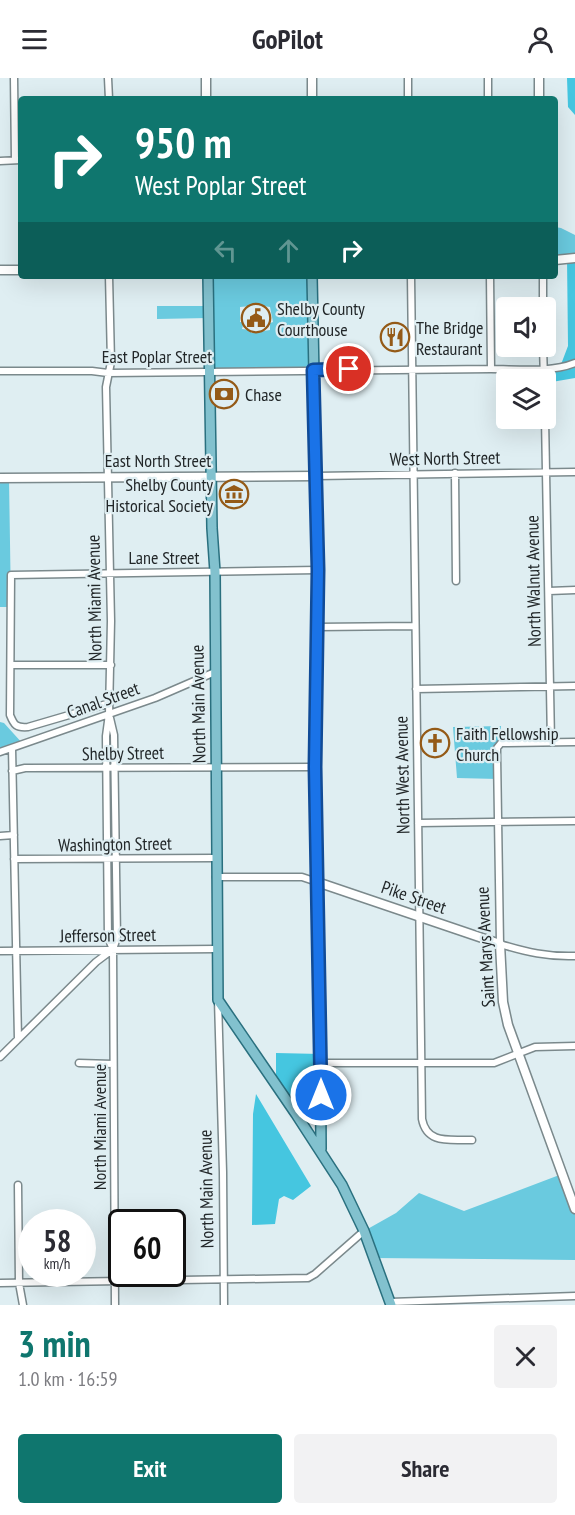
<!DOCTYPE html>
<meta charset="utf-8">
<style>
:root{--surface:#fff;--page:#f2f2f3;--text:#2b2b33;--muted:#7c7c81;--accent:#0f766e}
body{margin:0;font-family:"PT Sans Narrow",sans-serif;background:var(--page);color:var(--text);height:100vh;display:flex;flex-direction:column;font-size:22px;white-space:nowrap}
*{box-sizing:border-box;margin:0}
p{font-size:20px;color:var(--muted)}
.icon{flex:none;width:33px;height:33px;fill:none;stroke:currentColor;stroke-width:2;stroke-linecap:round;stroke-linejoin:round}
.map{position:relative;height:1227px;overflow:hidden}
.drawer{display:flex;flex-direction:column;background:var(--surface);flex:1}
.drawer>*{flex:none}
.hud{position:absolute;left:18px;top:18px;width:540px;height:183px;border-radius:6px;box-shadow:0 6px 24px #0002;background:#0f766e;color:#fff;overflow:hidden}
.fabs{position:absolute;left:496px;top:219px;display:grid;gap:12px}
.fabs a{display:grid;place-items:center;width:60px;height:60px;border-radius:6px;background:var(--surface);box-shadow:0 6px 24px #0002;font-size:30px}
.speed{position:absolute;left:18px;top:1131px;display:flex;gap:12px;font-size:30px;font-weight:700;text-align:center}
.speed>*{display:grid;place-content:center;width:78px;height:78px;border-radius:50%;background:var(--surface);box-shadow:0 6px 24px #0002;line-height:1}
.speed small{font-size:15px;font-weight:400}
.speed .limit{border:3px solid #111;border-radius:9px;background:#fff;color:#111}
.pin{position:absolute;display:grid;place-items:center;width:51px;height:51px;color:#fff;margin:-26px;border:3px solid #fff;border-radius:50%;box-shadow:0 2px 6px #0007}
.me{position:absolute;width:66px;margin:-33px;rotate:0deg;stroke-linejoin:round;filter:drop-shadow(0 0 4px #0008)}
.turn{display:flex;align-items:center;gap:21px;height:126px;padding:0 18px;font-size:27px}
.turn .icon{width:78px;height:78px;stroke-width:2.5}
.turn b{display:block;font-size:42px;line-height:51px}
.lanes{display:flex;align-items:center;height:57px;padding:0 18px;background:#0003;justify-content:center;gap:30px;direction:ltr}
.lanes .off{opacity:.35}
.round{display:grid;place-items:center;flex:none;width:63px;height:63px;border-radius:6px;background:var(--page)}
.head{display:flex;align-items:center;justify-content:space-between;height:102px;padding:0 18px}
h1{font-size:36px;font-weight:700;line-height:45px;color:var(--accent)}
.cta{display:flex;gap:12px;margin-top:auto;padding:12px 18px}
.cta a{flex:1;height:69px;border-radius:6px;background:var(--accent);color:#fff;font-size:24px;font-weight:700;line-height:69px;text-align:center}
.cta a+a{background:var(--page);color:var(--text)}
header{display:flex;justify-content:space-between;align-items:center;height:78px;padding:0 18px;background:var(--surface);font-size:27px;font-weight:700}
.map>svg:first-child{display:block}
.green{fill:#6acadf;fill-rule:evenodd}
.forest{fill:#45c6e0}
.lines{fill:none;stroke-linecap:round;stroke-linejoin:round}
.street-casing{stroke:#7b898c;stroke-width:9}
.secondary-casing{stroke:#7b898c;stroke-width:11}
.primary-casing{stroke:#2a707f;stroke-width:12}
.street{stroke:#fff;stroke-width:6}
.secondary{stroke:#fff;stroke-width:8}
.primary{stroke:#82c1ce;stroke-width:9}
.route-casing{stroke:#114b97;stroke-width:15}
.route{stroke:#1a73e8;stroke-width:10}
.labels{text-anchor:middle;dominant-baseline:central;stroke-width:4.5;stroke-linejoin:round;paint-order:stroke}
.poi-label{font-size:18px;fill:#222729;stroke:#dfeef2;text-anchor:start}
.street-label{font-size:18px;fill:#222729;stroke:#dfeef2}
</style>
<header><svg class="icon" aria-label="menu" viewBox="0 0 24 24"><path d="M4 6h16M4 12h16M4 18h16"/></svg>GoPilot<svg class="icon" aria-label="person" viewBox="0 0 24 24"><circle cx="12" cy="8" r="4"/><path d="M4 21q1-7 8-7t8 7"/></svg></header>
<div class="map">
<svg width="575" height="1227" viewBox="0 0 575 1227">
<rect width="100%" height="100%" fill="#dfeef2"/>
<!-- green -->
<path class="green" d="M555 149 561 150 575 157V180L555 182Z
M208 198H312L313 292 210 293 208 240 157 241V228H208ZM251 226 270 229 273 244 270 245V252L251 255V252L242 251 244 244H240V229L251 228Z
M0 400H9L11 529H0Z
M109 636 114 657 117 860 113 871 108 860 106 691Z
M0 644 4 645 23 666 0 674Z
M501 648V665L497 670 498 701 457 700 453 649Z
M562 1096 575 1131V1182L374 1180 364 1153 396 1135 419 1115 464 1133Z"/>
<!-- forest -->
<path class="forest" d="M567 0H575V37L568 29Z
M567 180H575V300L546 305 544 290 560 289 568 268Z
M276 975 321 976 317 1043 307 1045 276 1006Z
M256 1016 311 1108 293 1122 284 1118 279 1121 275 1146 252 1147 253 1036Z"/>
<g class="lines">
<!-- street casing -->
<g class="street-casing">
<path id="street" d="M14 0 15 82
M108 0 109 21
M408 0V21
M488 0V21
M0 83 21 82
M109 198 111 284 106 309 111 543 109 636 106 658 108 860 113 871
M411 198 422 1041C427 1067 450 1061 472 1062
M490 198 491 291
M543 198V230
M543 268 544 302
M0 293H92L108 295 491 291C517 291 551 295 575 285
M545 340 551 664
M455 395 456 503
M316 398 575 394
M549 513 575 512
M317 549 415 548
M11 587H111
M416 611 575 608
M110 625 28 649C16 650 14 647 10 637L11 497 318 492
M110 640 114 657 117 860 113 871 115 1227
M575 664 501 665 497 670V677L500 866C526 874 548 879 575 878
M12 670 18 961
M0 674 155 620 215 594
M12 693 25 690 315 689
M418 745 575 743
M0 758 14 757
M14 781 215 780
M216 799H302L317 804
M0 873 216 871
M218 922 223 1094 224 1227
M0 979 96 884 112 872
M79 985 113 986
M321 985H494L535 969 575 968
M18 1107 19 1205 23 1227
M0 1205 308 1200 315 1196 364 1153
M390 1224 575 1218"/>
</g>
<!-- secondary casing -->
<g class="secondary-casing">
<path id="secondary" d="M206 0V21
M539 0V21
M312 21V0
M555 182 575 180
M0 192H21
M0 400 316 398
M317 804 500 866 503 924 508 947 575 1131"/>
</g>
<!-- primary casing -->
<g class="primary-casing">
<path id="primary" d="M208 198 212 450 215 494 218 922 296 1036 342 1107 364 1153 391 1227
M312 198 318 492 315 689 320 914 321 1071"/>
</g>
<!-- street -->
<use href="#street" class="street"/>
<!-- secondary -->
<use href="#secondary" class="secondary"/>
<!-- primary -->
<use href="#primary" class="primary"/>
</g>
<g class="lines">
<!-- route casing -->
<g class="route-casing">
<path id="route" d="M321 1017 315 689 318 492 313 292 349 291"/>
</g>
<!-- route -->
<use href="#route" class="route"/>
</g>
<!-- icons -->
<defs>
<g id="civic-ring" transform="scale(1.5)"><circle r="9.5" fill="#dfeef2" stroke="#945a17" stroke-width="1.5"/><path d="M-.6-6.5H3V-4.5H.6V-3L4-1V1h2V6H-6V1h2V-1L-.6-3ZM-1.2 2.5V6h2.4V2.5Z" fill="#945a17"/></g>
<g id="restaurant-ring" transform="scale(1.5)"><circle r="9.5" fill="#dfeef2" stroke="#945a17" stroke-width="1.5"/><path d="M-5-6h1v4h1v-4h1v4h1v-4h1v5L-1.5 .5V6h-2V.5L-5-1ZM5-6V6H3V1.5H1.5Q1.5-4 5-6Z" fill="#945a17"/></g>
<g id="bank-ring" transform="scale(1.5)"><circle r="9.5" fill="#dfeef2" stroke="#945a17" stroke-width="1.5"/><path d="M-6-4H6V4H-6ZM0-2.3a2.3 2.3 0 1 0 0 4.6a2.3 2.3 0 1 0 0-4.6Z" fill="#945a17"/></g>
<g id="museum-ring" transform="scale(1.5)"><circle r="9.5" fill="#dfeef2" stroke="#945a17" stroke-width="1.5"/><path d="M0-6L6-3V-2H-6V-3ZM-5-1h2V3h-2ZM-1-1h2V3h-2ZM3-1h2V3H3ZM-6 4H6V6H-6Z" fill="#945a17"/></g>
<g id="church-ring" transform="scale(1.5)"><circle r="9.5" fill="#dfeef2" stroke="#945a17" stroke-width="1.5"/><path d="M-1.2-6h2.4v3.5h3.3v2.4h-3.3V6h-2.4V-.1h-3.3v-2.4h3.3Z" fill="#945a17"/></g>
</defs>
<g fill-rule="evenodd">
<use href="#civic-ring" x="256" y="240"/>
<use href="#restaurant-ring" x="395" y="259"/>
<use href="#bank-ring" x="224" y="316"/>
<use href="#museum-ring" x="234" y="416"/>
<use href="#church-ring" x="435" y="665"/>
</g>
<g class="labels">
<!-- poi labels -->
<g class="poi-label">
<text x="277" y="230">Shelby County<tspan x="277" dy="21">Courthouse</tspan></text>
<text x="416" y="249">The Bridge<tspan x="416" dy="21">Restaurant</tspan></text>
<text x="245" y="316">Chase</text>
<text x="213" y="406" text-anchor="end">Shelby County<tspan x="213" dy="21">Historical Society</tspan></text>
<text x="456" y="655">Faith Fellowship<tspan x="456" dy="21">Church</tspan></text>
</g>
<!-- street labels -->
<g class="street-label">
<text x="157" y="278">East Poplar Street</text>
<text transform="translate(445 380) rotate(-1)">West North Street</text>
<text x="158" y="382">East North Street</text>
<text x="164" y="479">Lane Street</text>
<text transform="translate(533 503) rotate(-91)">North Walnut Avenue</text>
<text transform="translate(94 520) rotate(-91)">North Miami Avenue</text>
<text transform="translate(103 622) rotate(-20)">Canal Street</text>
<text transform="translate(198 626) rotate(-91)">North Main Avenue</text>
<text transform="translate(123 675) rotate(-1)">Shelby Street</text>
<text transform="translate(402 697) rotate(-91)">North West Avenue</text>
<text transform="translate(115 766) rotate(-1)">Washington Street</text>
<text transform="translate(414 819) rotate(19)">Pike Street</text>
<text transform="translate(108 857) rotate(-1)">Jefferson Street</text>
<text transform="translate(485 869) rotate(-93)">Saint Marys Avenue</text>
<text transform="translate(99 1049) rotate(-90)">North Miami Avenue</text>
<text transform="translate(206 1111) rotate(-91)">North Main Avenue</text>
</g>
</g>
</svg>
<div class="fabs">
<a><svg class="icon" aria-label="sound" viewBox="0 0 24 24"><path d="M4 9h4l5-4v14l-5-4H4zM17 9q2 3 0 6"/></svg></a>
<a><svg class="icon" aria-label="layers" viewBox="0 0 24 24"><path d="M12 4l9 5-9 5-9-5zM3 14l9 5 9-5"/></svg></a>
</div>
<div class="speed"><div>58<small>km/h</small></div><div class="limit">60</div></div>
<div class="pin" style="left:349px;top:291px;background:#d93025"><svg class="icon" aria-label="arrive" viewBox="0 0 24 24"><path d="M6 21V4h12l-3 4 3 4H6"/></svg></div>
<svg class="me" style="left:321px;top:1017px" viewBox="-20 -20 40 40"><circle r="17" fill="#1a73e8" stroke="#fff" stroke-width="3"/><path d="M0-11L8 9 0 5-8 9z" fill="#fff"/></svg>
<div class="hud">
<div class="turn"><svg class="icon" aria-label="right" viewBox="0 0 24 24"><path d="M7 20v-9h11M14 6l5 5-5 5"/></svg><div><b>950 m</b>West Poplar Street</div></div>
<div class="lanes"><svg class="icon off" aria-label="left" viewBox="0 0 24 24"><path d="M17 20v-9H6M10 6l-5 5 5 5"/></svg><svg class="icon off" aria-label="ahead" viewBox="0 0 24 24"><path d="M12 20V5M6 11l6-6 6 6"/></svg><svg class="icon" aria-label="right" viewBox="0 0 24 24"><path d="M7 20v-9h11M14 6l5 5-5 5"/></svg></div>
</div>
</div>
<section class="drawer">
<div class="head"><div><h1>3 min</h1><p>1.0 km · 16:59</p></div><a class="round"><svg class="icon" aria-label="close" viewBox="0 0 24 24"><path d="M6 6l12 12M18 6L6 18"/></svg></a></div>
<div class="cta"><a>Exit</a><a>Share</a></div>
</section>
